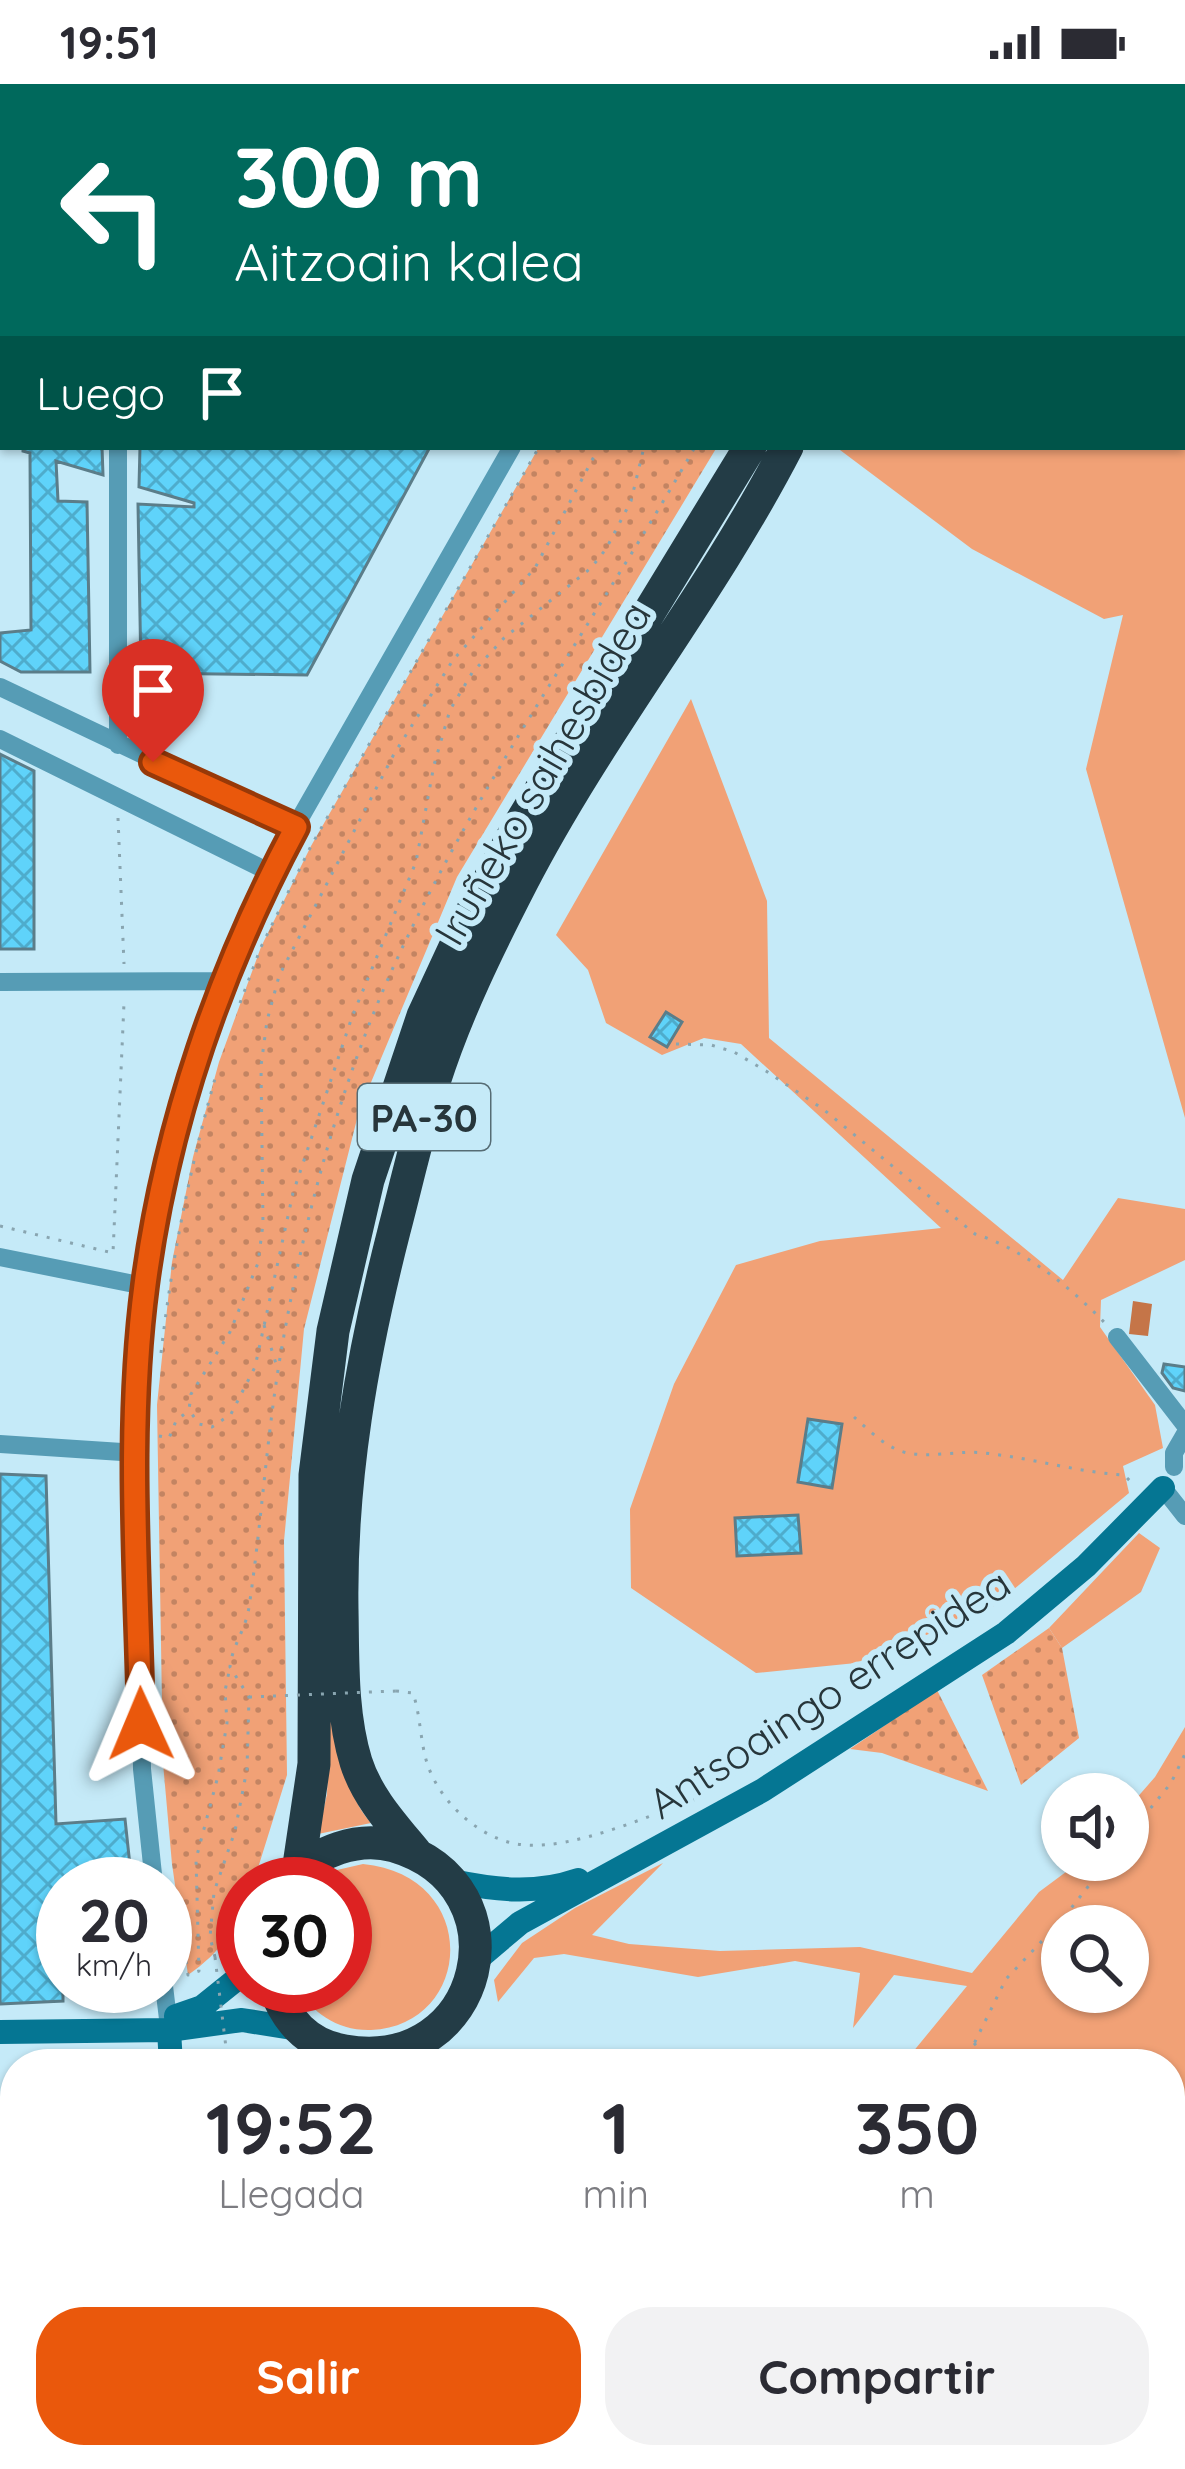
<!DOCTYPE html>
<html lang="es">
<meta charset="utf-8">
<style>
:root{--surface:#fff;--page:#f2f2f3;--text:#2b2b33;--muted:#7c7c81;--accent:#ea580c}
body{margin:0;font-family:Quicksand,sans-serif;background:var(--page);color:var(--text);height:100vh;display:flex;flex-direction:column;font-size:45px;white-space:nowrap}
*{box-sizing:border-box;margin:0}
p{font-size:39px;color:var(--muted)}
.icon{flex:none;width:66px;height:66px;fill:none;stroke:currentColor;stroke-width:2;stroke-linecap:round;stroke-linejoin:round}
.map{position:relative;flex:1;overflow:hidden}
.drawer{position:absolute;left:0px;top:1965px;width:1185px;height:420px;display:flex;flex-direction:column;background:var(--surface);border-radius:48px 48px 0 0;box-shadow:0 3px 9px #0004}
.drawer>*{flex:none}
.guide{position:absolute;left:0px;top:0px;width:1185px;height:366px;box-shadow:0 3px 9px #0004;background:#00695c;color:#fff;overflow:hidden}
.controls{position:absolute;left:1041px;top:1689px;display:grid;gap:24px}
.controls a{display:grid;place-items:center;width:108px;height:108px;border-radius:50%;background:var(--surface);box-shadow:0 3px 9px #0004;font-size:60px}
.speed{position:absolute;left:36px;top:1773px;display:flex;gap:24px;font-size:60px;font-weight:700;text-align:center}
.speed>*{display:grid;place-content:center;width:156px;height:156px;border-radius:50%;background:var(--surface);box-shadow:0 3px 9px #0004;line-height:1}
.speed small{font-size:30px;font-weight:400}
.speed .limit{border:18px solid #d22;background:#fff;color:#111}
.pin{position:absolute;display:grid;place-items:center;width:102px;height:102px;color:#fff;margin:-123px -51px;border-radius:50% 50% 50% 0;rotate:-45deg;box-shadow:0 0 12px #0007}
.pin .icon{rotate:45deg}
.me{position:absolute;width:132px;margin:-66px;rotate:359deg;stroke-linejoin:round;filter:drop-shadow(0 0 9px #0008)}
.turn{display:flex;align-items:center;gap:42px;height:252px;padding:0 36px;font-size:54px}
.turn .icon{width:156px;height:156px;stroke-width:2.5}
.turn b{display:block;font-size:84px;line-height:102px}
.then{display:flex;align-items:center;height:114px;padding:0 36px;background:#0003;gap:24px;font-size:45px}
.eta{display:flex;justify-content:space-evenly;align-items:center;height:204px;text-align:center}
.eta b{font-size:72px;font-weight:700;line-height:84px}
.primary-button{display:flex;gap:24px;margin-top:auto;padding:24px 36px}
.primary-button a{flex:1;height:138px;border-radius:48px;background:var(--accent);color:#fff;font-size:48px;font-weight:700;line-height:138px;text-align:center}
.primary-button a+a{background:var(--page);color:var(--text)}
.status{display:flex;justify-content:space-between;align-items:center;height:84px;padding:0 60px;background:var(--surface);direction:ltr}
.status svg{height:33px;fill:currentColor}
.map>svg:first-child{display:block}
.grass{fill:#f1a176;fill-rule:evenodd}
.park{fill:url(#park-dots)}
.water{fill:#c57548}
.building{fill:url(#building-cross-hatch);stroke:#5b7d89;stroke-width:3}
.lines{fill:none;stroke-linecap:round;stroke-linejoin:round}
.path{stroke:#89a5b0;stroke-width:3;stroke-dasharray:3 9;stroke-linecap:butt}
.lane{stroke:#569cb5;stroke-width:9}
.street{stroke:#569cb5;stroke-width:18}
.secondary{stroke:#057693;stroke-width:24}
.highway{stroke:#233c46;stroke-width:33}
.path-bridge{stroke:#89a5b0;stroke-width:3;stroke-dasharray:3 9;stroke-linecap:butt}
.route-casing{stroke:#983908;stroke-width:30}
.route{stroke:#ea580c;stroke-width:21}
.labels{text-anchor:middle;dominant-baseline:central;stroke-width:12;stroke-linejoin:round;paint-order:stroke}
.shield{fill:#c5eaf8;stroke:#566c74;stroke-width:3}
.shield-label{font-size:39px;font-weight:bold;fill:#27363b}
.street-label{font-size:42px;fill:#27363b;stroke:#c5eaf8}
</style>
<div class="status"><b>19:51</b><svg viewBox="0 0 49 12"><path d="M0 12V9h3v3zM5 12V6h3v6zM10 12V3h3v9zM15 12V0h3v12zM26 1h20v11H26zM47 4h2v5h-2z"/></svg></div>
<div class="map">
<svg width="1185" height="2385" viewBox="0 0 1185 2385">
<defs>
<pattern id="park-dots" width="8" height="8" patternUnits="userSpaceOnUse" patternTransform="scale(3)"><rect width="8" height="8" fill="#f1a176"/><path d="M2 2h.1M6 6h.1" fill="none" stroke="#c38462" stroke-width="1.8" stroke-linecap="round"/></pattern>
<pattern id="building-cross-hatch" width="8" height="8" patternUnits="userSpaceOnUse" patternTransform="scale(3)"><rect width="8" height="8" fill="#5fd3fa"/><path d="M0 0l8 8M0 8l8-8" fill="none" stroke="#4eaccc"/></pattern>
</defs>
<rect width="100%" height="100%" fill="#c5eaf8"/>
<!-- grass -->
<path class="grass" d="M1182 298 1185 299V1034L1086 685 1123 531 1104 535 972 465 836 363H1182Z
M691 615 767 817 769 954 1063 1196 1118 1114 1185 1125V1176L1101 1216 1100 1243 1155 1321 1163 1364 1123 1382 1129 1409 989 1526 856 1579 756 1589 631 1504 630 1425 674 1300 736 1181 820 1157 941 1144 741 960 704 954 662 971 606 939 588 886 556 851Z
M1139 1449 1160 1464 1141 1508 1062 1564 1049 1544Z
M330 1635C341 1669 347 1713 371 1739L318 1750 327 1710Z
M1185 1643V2385H726L725 2370H1170V1980H903L967 1902 894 1891 853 1944 860 1889 795 1877 698 1893 564 1870 534 1874 498 1918 494 1896 522 1859 575 1824 663 1779 592 1851 629 1860 720 1867 860 1863 972 1889 1039 1808 1082 1776H1128V1724L1155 1693ZM1062 1842H1128V1908H1062Z
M363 1780C482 1792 474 1941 371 1946 337 1947 313 1929 295 1902H345V1800H314L337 1786Z"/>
<!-- park -->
<path class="park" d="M539 363H717L457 793 359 1027 304 1245 284 1457 287 1691 253 1800H243C243 1840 220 1869 188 1891L172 1780 163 1679 157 1321 172 1178 193 1073 219 978 261 863 311 762Z
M1049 1544 1062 1564 1079 1654 1021 1701 982 1591Z
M937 1606 988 1707 882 1669 850 1665Z
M224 2370H379L380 2385H224Z"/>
<!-- water -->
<path class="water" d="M1133 1217 1152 1220 1148 1252 1129 1250Z"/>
<!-- building -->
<path class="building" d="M23 363H102L103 391 56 377 58 417 87 418 90 588H21L0 577V549L31 546 30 369 23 367Z
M140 363H430L307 591 141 589 138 420 194 423V419L139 403Z
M0 670 34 687V865H0Z
M666 928 682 938 667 963 650 953Z
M1164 1280 1185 1283V1307L1173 1304 1162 1289Z
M808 1335 842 1340 832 1404 798 1398Z
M0 1390 46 1392 56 1740 125 1735 132 1800H63V1917L0 1920Z
M798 1431 801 1469 737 1472 735 1434Z"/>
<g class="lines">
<!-- path -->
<path class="path" d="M814 0 819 3
M599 363 535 484 453 576 394 670 279 892 267 937 261 982 263 1140 258 1179 230 1248 191 1310 189 1326 199 1340 212 1343 231 1330 255 1283 293 1109 352 933 416 778 434 681 450 626 472 589 504 554 591 484 606 465 631 417 644 363
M118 734 124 880
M240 919 261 863 311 762 539 363
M676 960 711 961 734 968 766 987 823 1025 975 1150C1022 1164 1070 1203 1104 1238
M0 1142 113 1169 124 919
M264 1241 277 1283
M161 1269C172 1174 190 1083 216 991
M854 1333C870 1347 887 1365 908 1369 932 1374 960 1366 984 1369 1032 1374 1076 1388 1124 1391L1135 1402
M159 1352 169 1354 176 1337 188 1327
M396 1607 413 1609C421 1633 420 1659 428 1682 442 1721 483 1758 525 1761 575 1765 648 1732 696 1715
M1128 1752 1171 1699 1185 1670
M175 1806 188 1891 199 1887 196 1775 218 1692 227 1639 225 1607 230 1583
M215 1873 210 1853 214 1808 235 1747 247 1685 249 1613 230 1583C232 1562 246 1545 249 1523 261 1443 266 1361 279 1280 303 1136 342 988 406 856 489 683 600 529 695 363
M974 1959 992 1980
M192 1968 238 1972 245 1980
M964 1980 1006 1895 1061 1837 1109 1776
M1170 2144 1185 2146
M366 2370 367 2385
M390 2370 391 2385
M799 2385V2370"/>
<!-- lane -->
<path class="lane" d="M13 0V3
M0 55H3"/>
<!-- street -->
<path class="street" d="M653 0 657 3
M694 0 695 3
M900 0V3
M120 3V0
M742 3 744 0
M1182 127 1185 119
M0 603 295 743
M0 655 271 789
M118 661V363
M0 898 224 897
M0 1173 144 1202
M1117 1253 1185 1341
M0 1360 137 1369
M1174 1383V1369L1185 1350
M1163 1404 1185 1432
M154 1800 142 1685 137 1314 144 1202 164 1093 181 1025 247 836 295 743 512 363
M164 1902 168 1935
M0 2160 15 2159
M0 2234 8 2327 7 2385"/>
<!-- secondary -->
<path class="secondary" d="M452 1797C496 1806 534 1811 578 1796
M475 1877 520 1839 763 1706 1006 1549 1086 1482 1163 1404
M176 1932 202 1923 243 1890
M169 1946 171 1980
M0 1948 169 1946 242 1936 298 1945
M204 2370V2385"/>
<!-- highway -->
<path class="highway" d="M922 3V0
M997 3 1001 0
M416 1769C393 1741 367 1713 356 1678 341 1629 343 1575 342 1525 340 1396 362 1272 394 1147 407 1098 418 1047 434 998 456 929 489 862 522 798 600 647 709 514 787 363
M298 1788 314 1680 315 1391 333 1247 368 1096 423 932 469 833 515 748 750 363
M274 1902C286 1936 307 1961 345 1967 484 1991 529 1802 394 1762 359 1752 316 1767 293 1794
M439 2370 440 2385
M470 2370V2385"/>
<!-- path-bridge -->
<path class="path-bridge" d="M249 1613 396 1607
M215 1873 228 1980"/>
</g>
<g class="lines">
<!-- route casing -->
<g class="route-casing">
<path id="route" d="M141 1640C138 1495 126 1345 145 1201 166 1041 220 885 296 743L153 678"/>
</g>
<!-- route -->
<use href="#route" class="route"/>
</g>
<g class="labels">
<!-- shield labels -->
<rect class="shield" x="358" y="1000" width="132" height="66" rx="9"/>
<g class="shield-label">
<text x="424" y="1033">PA-30</text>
</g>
<!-- street labels -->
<g class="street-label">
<text transform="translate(542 689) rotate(-60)">Iruñeko saihesbidea</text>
<text transform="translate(829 1609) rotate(-33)">Antsoaingo errepidea</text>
</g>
</g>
</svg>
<div class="controls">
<a><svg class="icon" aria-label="sound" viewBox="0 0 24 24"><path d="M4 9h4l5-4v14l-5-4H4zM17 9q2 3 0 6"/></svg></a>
<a><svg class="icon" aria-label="search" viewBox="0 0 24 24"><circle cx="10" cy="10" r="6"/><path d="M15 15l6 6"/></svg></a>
</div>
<div class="speed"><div>20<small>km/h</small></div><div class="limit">30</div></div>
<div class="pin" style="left:153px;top:678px;background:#d93025"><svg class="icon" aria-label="arrive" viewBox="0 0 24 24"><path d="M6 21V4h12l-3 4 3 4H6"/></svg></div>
<svg class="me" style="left:141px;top:1640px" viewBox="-20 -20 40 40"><path d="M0-17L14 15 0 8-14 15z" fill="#ea580c" stroke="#fff" stroke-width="4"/></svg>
<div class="guide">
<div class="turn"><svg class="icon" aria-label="left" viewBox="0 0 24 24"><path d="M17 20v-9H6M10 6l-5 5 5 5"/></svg><div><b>300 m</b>Aitzoain kalea</div></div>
<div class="then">Luego<svg class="icon" aria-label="arrive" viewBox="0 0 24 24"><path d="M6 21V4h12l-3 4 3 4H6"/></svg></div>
</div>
<section class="drawer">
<div class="eta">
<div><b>19:52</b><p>Llegada</p></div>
<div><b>1</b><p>min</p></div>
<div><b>350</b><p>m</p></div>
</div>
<div class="primary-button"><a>Salir</a><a>Compartir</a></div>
</section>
</div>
